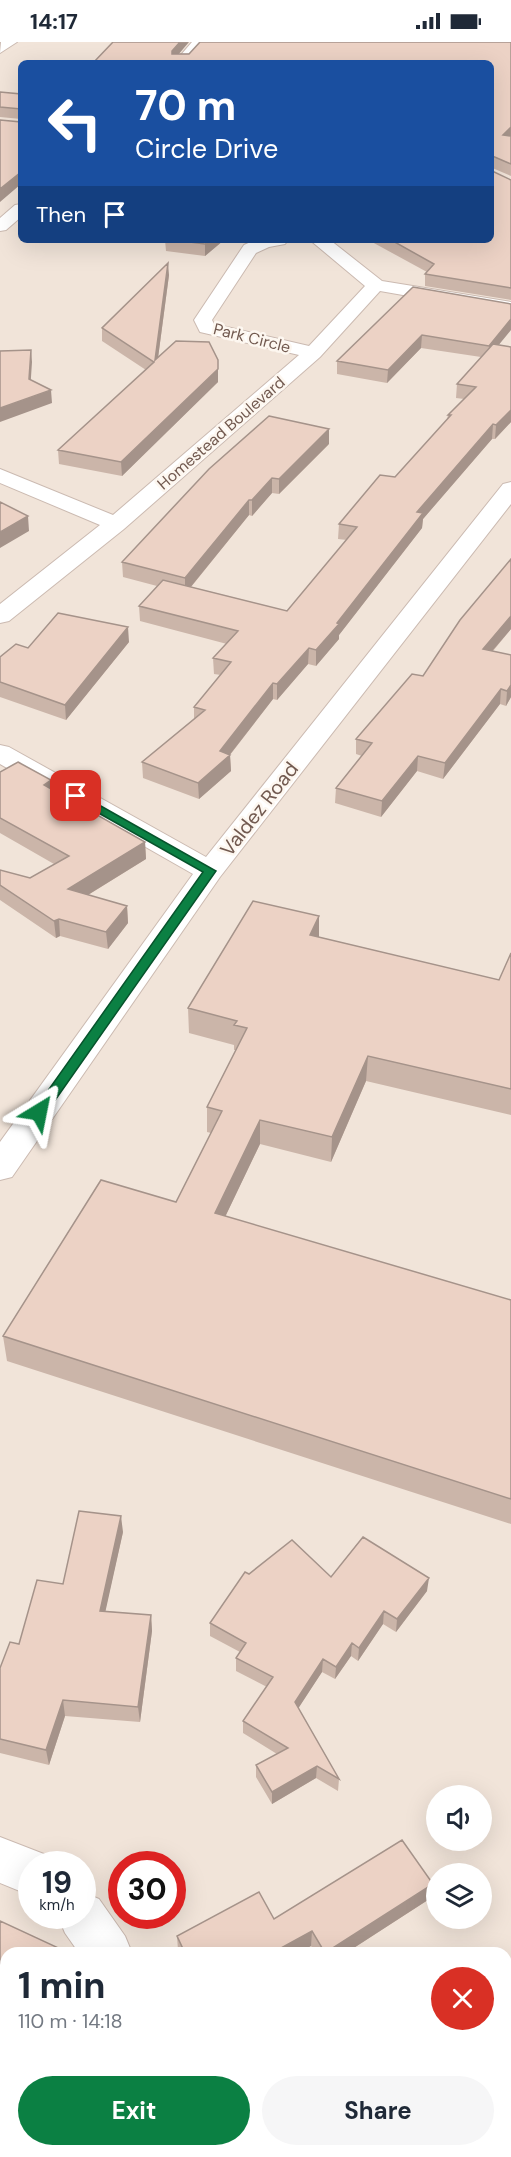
<!DOCTYPE html>
<meta charset="utf-8">
<style>
:root{--surface:#fff;--page:#f6f6f7;--text:#1f2937;--muted:#747a83;--accent:#0b8043}
body{margin:0;font-family:"DM Sans",sans-serif;background:var(--page);color:var(--text);height:100vh;display:flex;flex-direction:column;font-size:22px;white-space:nowrap}
*{box-sizing:border-box;margin:0}
p{font-size:20px;color:var(--muted)}
.icon{flex:none;width:33px;height:33px;fill:none;stroke:currentColor;stroke-width:2;stroke-linecap:round;stroke-linejoin:round}
.map{position:relative;flex:1;overflow:hidden}
.side{position:absolute;left:0px;top:1905px;width:512px;height:210px;display:flex;flex-direction:column;background:var(--surface);border-radius:18px 18px 0 0;box-shadow:0 6px 24px #0002}
.side>*{flex:none}
.banner{position:absolute;left:18px;top:18px;width:476px;height:183px;border-radius:9px;box-shadow:0 6px 24px #0002;background:#1a4fa0;color:#fff;overflow:hidden}
.buttons{position:absolute;left:426px;top:1743px;display:grid;gap:12px}
.buttons a{display:grid;place-items:center;width:66px;height:66px;border-radius:50%;background:var(--surface);box-shadow:0 6px 24px #0002;font-size:30px}
.speed{position:absolute;left:18px;top:1809px;display:flex;gap:12px;font-size:30px;font-weight:700;text-align:center}
.speed>*{display:grid;place-content:center;width:78px;height:78px;border-radius:50%;background:var(--surface);box-shadow:0 6px 24px #0002;line-height:1}
.speed small{font-size:15px;font-weight:400}
.speed .limit{border:9px solid #d22;background:#fff;color:#111}
.pin{position:absolute;display:grid;place-items:center;width:51px;height:51px;color:#fff;margin:-26px;border-radius:12px;box-shadow:0 3px 9px #0006}
.me{position:absolute;width:66px;margin:-33px;rotate:35deg;stroke-linejoin:round;filter:drop-shadow(0 0 4px #0008)}
.turn{display:flex;align-items:center;gap:21px;height:126px;padding:0 18px;font-size:27px}
.turn .icon{width:78px;height:78px;stroke-width:2.5}
.turn b{display:block;font-size:42px;line-height:51px}
.then{display:flex;align-items:center;height:57px;padding:0 18px;background:#0003;gap:12px;font-size:22px}
.round{display:grid;place-items:center;flex:none;width:63px;height:63px;border-radius:32px;background:var(--page)}
.head{display:flex;align-items:center;justify-content:space-between;height:102px;padding:0 18px}
h1{font-size:36px;font-weight:700;line-height:45px}
.primary-button{display:flex;gap:12px;margin-top:auto;padding:12px 18px}
.primary-button a{flex:1;height:69px;border-radius:36px;background:var(--accent);color:#fff;font-size:24px;font-weight:700;line-height:69px;text-align:center}
.primary-button a+a{background:var(--page);color:var(--text)}
.status{display:flex;justify-content:space-between;align-items:center;height:42px;padding:0 30px;background:var(--surface);direction:ltr}
.status svg{height:16px;fill:currentColor}
.map>svg:first-child{display:block}
.residential{fill:#f1e4d9;fill-rule:evenodd}
.lines{fill:none;stroke-linecap:round;stroke-linejoin:round}
.street-casing{stroke:#cbbab1;stroke-width:2}
.street{fill:#fff;fill-rule:evenodd}
.wall{fill:#cbb5a9}
.shaded-wall{fill:#a5938a}
.building{fill:#ecd2c5;stroke:#a5938a;stroke-width:1.5}
.route{fill:#0b8043;stroke:#07532c;stroke-width:1.5}
.labels{text-anchor:middle;dominant-baseline:central;stroke-width:5;stroke-linejoin:round;paint-order:stroke}
.far-street-label{font-size:16px;fill:#725a50;stroke:#fdf7f0}
.street-label{font-size:20px;fill:#725a50;stroke:#fdf7f0}
</style>
<div class="status"><b>14:17</b><svg viewBox="0 0 49 12"><path d="M0 12V9h3v3zM5 12V6h3v6zM10 12V3h3v9zM15 12V0h3v12zM26 1h20v11H26zM47 4h2v5h-2z"/></svg></div>
<div class="map">
<svg width="511" height="2115" viewBox="0 0 511 2115">
<rect width="100%" height="100%" fill="#faf3ea"/>
<!-- residential -->
<path class="residential" d="M0 0H511V2115H0ZM21 21H490V198H21ZM436 1754H482V1798H436ZM32 1822H82V1874H32ZM122 1822H172V1874H122ZM436 1832H482V1876H436ZM6 1911H506V2109H6Z"/>
<g class="lines">
<!-- street casing -->
<g class="street-casing">
<path id="street" d="M17 0 0 11 1 0Z
M192 0H206L188 21H174Z
M21 162V175L6 188 0 189V176L15 163Z
M255 198H288L285 202 269 205 256 211 212 278 214 282 309 304 365 244 310 198H330L382 239 511 260V272L380 249 320 315 124 487 9 579 0 581V562L100 483 0 441V427L113 473 299 313 200 290 194 278 244 203Z
M511 440V462L220 835 12 1135 0 1138V1100L193 832 0 722V703L9 705 206 815 503 442Z
M0 1795 49 1814 52 1822H32V1854L0 1841Z
M82 1850 99 1857 125 1894 132 1911H79L65 1891 58 1874H82Z
M85 2109H138L136 2115H83Z"/>
</g>
<!-- street -->
<use href="#street" class="street"/>
</g>
<!-- wall -->
<path class="wall" d="M511 0V134L490 125V21H93L178 12Z
M0 50 21 52V77L0 75Z
M511 138V258L425 244V232L427 230 372 200 373 198H490Z
M165 198H224L205 214 166 209Z
M169 233 158 316 218 318V340L122 434 59 422 58 408 146 328 102 299V286Z
M511 262 499 303 511 305V380L495 397H492L423 477 422 486 339 593V597L316 624 308 622 277 658 273 657 230 713 231 729 199 757 143 736 142 720 194 677V665L221 633 214 632 213 616 227 602 140 579 139 564 157 544 123 535 122 520 329 402 279 452 272 451 252 474 249 473 191 545 287 569 347 498 338 497 339 482 395 435 447 378 448 373 464 357 456 356 457 342 481 315 421 306 387 341 337 332V319Z
M511 517V587L493 609 511 613V655L506 664 500 662 443 737 417 729 381 775 335 761 336 746 362 714 356 712V697L423 634Z
M129 600 66 678 0 655V615Z
M0 730 51 738 52 747 145 800 146 817 88 853 127 864 128 881 108 907 60 894 56 896 0 858V828L30 836 54 822 0 791Z
M319 895 499 938 511 911V1073L366 1039 331 1120 260 1102 225 1175 511 1258V1482L7 1319 3 1294 176 1160 211 1091 207 1090V1065L236 1008H234V1003L189 991 188 966Z
M123 1490 105 1569 151 1573 152 1589 140 1680 65 1674 49 1723 0 1711V1626L19 1602 63 1542Z
M249 1532 331 1535 427 1549 396 1590 383 1582 358 1619 351 1614 335 1637 322 1630 298 1666 339 1737 338 1749 316 1736 272 1762 256 1735V1723L277 1712 243 1691V1679L267 1645 236 1629V1616L240 1610 210 1594V1581Z
M431 1856 346 1911H316L311 1904 297 1911H179L178 1908 177 1894 274 1877Z"/>
<!-- shaded-wall -->
<path class="shaded-wall" d="M180 0H189L172 20V9Z
M511 85V95L503 93Z
M21 130V142L0 160V147Z
M210 198H224L205 214V202Z
M168 221 169 233 156 331 155 318Z
M511 277V288L488 316 489 304Z
M422 293 421 306 387 341 388 328Z
M31 308 32 320 30 350 29 337Z
M218 327V340L122 434 121 420Z
M51 348 52 361 0 380V366Z
M511 368V380L495 397 496 383Z
M493 382 492 397 423 477 422 486 339 593V597L316 624V608L417 470Z
M329 387V402L279 452V437Z
M272 436V451L252 474V458Z
M249 458V473L185 552V536Z
M28 474 29 489 0 506V490Z
M511 574V587L481 622 483 607Z
M128 585 129 600 66 678 65 663Z
M309 606 308 622 277 658V642Z
M273 641V657L228 715 230 713 231 729 199 757 198 741 220 709Z
M511 643V655L506 664 507 649Z
M501 647 500 662 443 737 445 721Z
M418 714 417 729 381 775 382 759Z
M51 738 53 755 44 743Z
M145 800 146 817 70 864 68 847Z
M127 864 128 881 108 907 106 890Z
M319 874V898L310 893Z
M59 877 60 894 56 896 54 879Z
M368 1014 366 1039 331 1120 332 1095Z
M260 1078V1102L215 1196V1171Z
M121 1474 123 1490 102 1585 100 1569Z
M429 1536 427 1549 396 1590 397 1577Z
M384 1569 383 1582 358 1619 359 1606Z
M151 1573 152 1589 140 1680 138 1665Z
M352 1601 351 1614 335 1637 336 1625Z
M323 1617 322 1630 294 1673 295 1660Z
M63 1658 65 1674 49 1723 46 1708Z
M317 1724 316 1736 272 1762V1750Z
M433 1842 431 1856 346 1911H325Z
M312 1889 311 1904 297 1911H272Z
M6 2046V2066L0 2079V2059Z"/>
<!-- building -->
<path class="building" d="M113 0H180L172 9V12H189L200 0H511V85L503 93 511 94V122L490 113V21H93Z
M0 50 21 52V67L0 65Z
M0 78 21 80V130L0 147Z
M490 128 511 138V246L425 232 434 222 391 198H490Z
M174 198H210L205 202Z
M168 221 155 318 176 299 209 300 218 318V327L121 420 58 408 154 320 102 286Z
M413 245 511 262V277L489 304 422 293 388 328 337 319Z
M493 302 511 305V368L496 383 493 382 417 470 423 471 337 581 339 582 316 608 309 606 277 642 273 641 220 709 230 713 198 741 142 720 205 668 194 665 231 620 213 616 238 589 139 564 163 538 287 569 357 485 339 482 380 433 395 435 451 373H448L476 345 457 342Z
M31 308 29 337 51 348 0 366V309Z
M269 374 329 387 279 437 272 436 252 458H249L185 536 122 520 209 427Z
M0 460 28 474 0 490Z
M511 517V574L483 607 511 613V643L507 649 501 647 445 721 418 714 382 759 336 746 372 701 356 697 412 632 423 634 460 578Z
M58 571 128 585 65 663 0 640V615L16 602 28 606Z
M18 720 51 738 44 743 145 800 68 847 127 864 106 890 59 877 54 879 0 843V828L30 836 69 814 0 776V730Z
M253 859 319 874 310 893 499 938 511 911V1047L368 1014 332 1095 260 1078 215 1171 511 1258V1457L3 1294 101 1138 176 1160 222 1069 207 1065 247 986 234 983 237 979 188 966Z
M79 1469 121 1474 100 1569 151 1573 138 1665 63 1658 46 1708 0 1697V1626L10 1600 19 1602 37 1538 63 1542Z
M363 1495 429 1536 397 1577 384 1569 359 1606 352 1601 336 1625 323 1617 295 1660 339 1737 317 1724 272 1750 256 1723 288 1706 243 1679 273 1635 236 1616 246 1601 210 1581 245 1530 249 1532 292 1498 331 1535Z
M402 1798 433 1842 325 1911 312 1889 272 1911H185L177 1894 259 1850 274 1877Z
M0 1879 65 1909 64 1911H6V2046L0 2059Z
M235 2112 247 2115H235Z"/>
<!-- route -->
<path class="route" d="M76 750 216 829 44 1074 39 1075 33 1070 35 1067 203 830 72 756V751Z"/>
<g class="labels">
<!-- far-street labels -->
<g class="far-street-label">
<text transform="translate(252 296) rotate(14)">Park Circle</text>
<text transform="translate(221 391) rotate(-41)">Homestead Boulevard</text>
</g>
<!-- street labels -->
<g class="street-label">
<text transform="translate(259 767) rotate(-52)">Valdez Road</text>
</g>
</g>
</svg>
<div class="buttons">
<a><svg class="icon" aria-label="sound" viewBox="0 0 24 24"><path d="M4 9h4l5-4v14l-5-4H4zM17 9q2 3 0 6"/></svg></a>
<a><svg class="icon" aria-label="layers" viewBox="0 0 24 24"><path d="M12 4l9 5-9 5-9-5zM3 14l9 5 9-5"/></svg></a>
</div>
<div class="speed"><div>19<small>km/h</small></div><div class="limit">30</div></div>
<div class="pin" style="left:76px;top:754px;background:#d93025"><svg class="icon" aria-label="arrive" viewBox="0 0 24 24"><path d="M6 21V4h12l-3 4 3 4H6"/></svg></div>
<svg class="me" style="left:39px;top:1070px" viewBox="-20 -20 40 40"><path d="M0-17L14 15 0 8-14 15z" fill="#0b8043" stroke="#fff" stroke-width="4"/></svg>
<div class="banner">
<div class="turn"><svg class="icon" aria-label="left" viewBox="0 0 24 24"><path d="M17 20v-9H6M10 6l-5 5 5 5"/></svg><div><b>70 m</b>Circle Drive</div></div>
<div class="then">Then<svg class="icon" aria-label="arrive" viewBox="0 0 24 24"><path d="M6 21V4h12l-3 4 3 4H6"/></svg></div>
</div>
<section class="side">
<div class="head"><div><h1>1 min</h1><p>110 m · 14:18</p></div><a class="round" style="background:#d93025;color:#fff"><svg class="icon" aria-label="close" viewBox="0 0 24 24"><path d="M6 6l12 12M18 6L6 18"/></svg></a></div>
<div class="primary-button"><a>Exit</a><a>Share</a></div>
</section>
</div>
